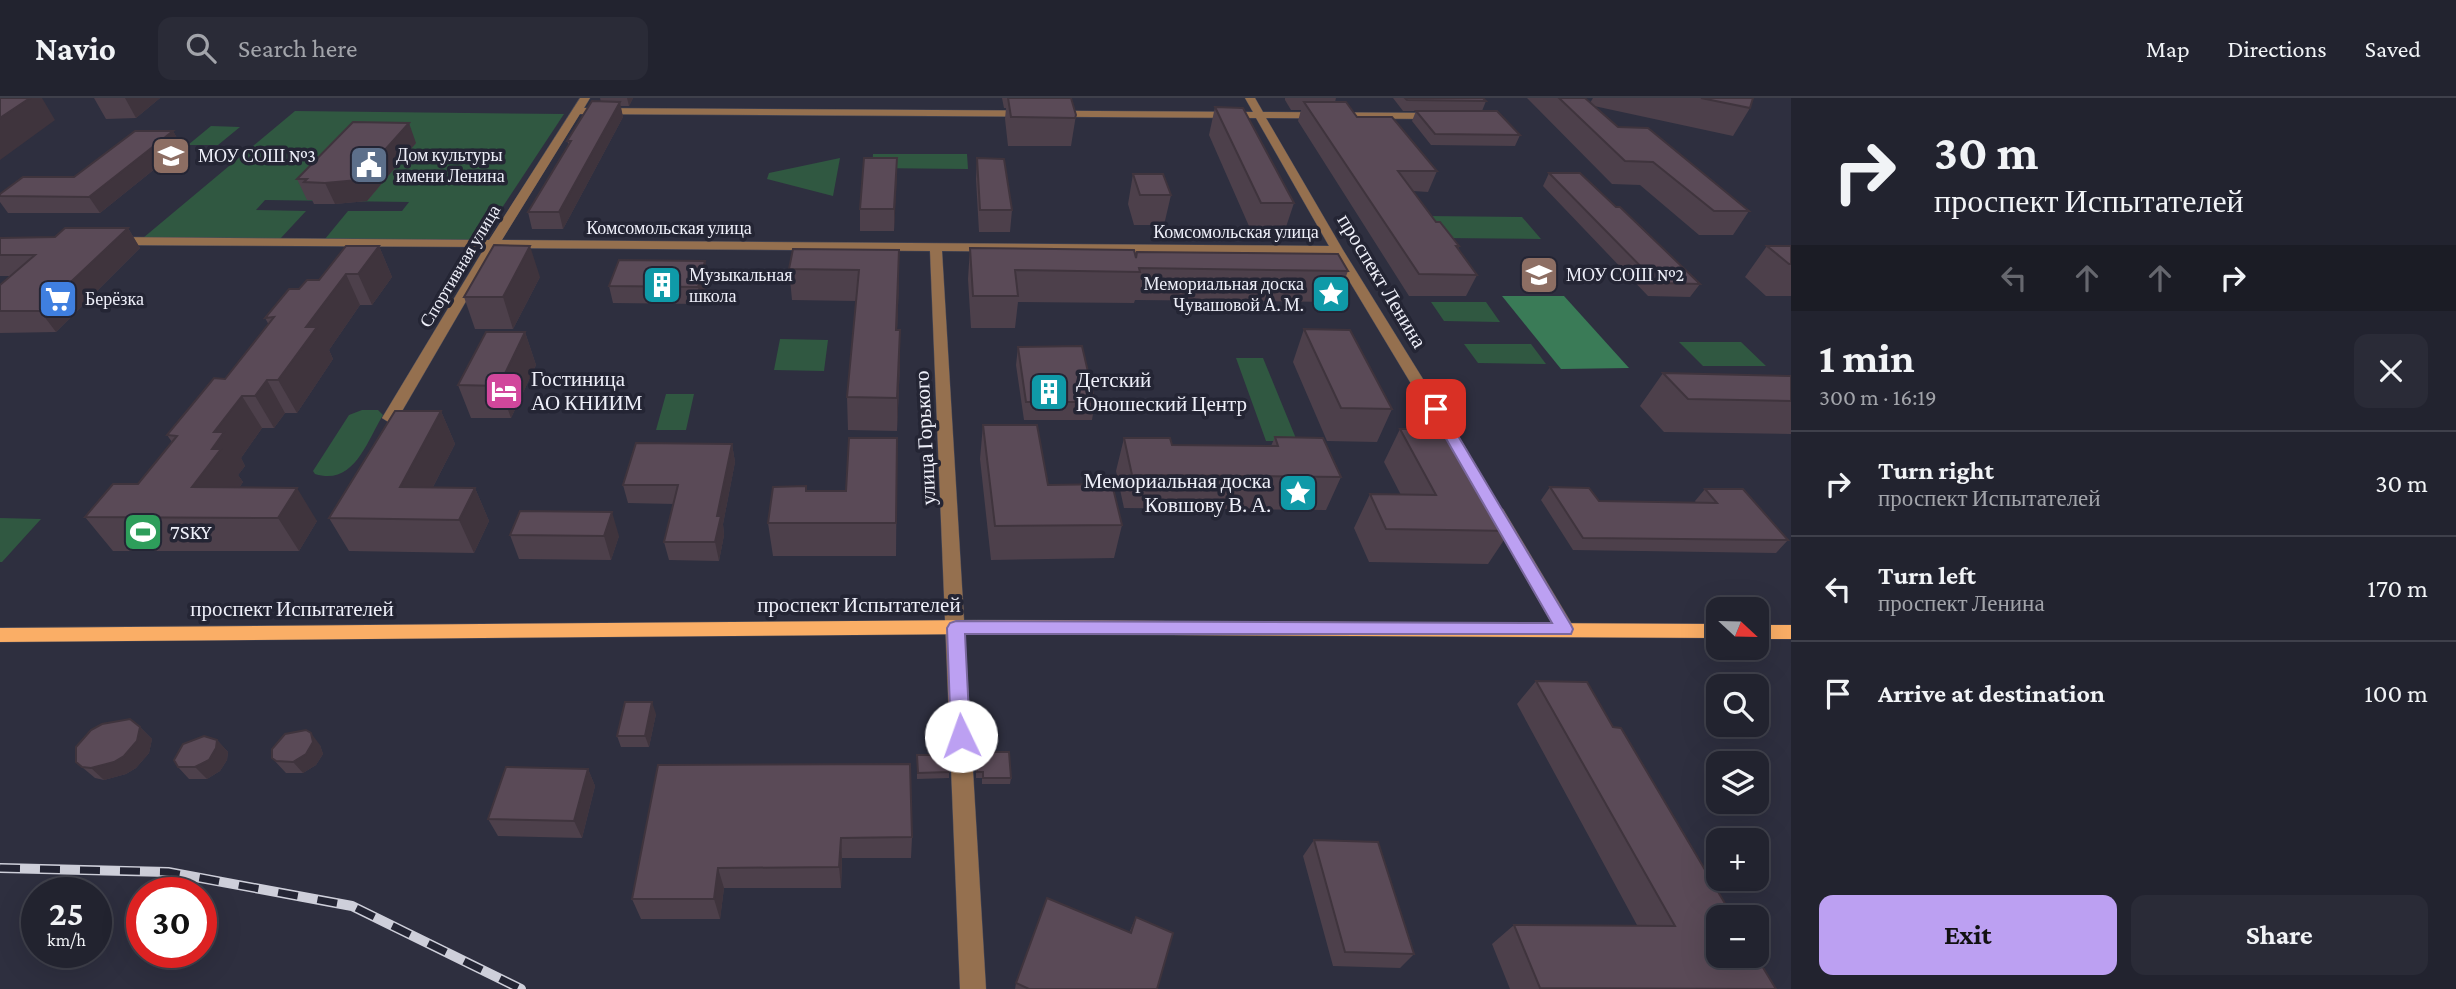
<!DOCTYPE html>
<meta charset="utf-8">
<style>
:root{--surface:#22232f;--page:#2a2b37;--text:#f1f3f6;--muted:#a2a4aa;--line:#3f404b;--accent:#bca0f2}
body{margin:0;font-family:"Crimson Pro",serif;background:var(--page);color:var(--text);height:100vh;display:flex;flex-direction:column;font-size:26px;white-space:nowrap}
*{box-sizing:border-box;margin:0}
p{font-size:23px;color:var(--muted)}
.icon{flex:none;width:38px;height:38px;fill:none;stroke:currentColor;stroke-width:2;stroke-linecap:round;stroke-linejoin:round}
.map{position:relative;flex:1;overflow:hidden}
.details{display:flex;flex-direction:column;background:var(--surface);width:665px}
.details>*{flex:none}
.banner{background:#22232f;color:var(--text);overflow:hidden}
.needle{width:46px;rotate:112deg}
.buttons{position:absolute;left:1706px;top:499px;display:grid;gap:14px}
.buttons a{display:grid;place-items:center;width:63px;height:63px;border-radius:14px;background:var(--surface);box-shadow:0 7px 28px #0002,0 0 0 2px var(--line);font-size:35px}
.speed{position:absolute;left:21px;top:779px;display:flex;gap:14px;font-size:35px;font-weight:700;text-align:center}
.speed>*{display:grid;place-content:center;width:91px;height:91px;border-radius:50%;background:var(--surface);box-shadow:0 7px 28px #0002,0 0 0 2px var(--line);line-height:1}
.speed small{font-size:18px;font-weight:400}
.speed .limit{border:10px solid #d22;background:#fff;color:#111}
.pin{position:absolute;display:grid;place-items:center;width:60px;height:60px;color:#fff;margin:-30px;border-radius:14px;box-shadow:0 4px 10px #0006}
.me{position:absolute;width:77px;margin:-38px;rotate:357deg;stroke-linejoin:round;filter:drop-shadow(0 0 5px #0008)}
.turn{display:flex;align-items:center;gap:24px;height:147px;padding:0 28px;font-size:32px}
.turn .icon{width:91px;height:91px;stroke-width:2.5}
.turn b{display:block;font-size:49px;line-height:60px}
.lanes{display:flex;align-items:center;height:66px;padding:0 28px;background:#0003;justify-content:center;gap:35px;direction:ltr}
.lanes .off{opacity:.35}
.round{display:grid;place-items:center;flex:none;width:74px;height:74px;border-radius:14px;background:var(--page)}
.overview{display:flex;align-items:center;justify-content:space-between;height:119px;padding:0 28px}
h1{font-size:42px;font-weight:700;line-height:52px}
.primary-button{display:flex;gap:14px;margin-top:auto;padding:14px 28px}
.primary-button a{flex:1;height:80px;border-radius:14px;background:var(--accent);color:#111;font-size:28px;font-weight:700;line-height:80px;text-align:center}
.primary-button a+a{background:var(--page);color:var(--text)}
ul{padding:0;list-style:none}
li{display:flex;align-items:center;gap:21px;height:105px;padding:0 28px;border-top:2px solid var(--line)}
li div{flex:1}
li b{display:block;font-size:26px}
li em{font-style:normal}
header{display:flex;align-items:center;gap:42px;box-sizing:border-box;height:98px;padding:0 35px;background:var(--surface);border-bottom:2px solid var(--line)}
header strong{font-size:33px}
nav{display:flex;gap:38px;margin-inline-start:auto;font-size:24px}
.search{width:490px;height:63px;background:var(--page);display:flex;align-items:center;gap:18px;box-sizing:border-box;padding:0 24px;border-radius:14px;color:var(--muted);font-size:26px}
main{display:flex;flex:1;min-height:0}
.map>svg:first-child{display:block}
.green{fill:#305841}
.forest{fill:#3a7b57}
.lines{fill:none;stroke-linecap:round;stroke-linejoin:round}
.minor-casing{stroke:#494a59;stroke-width:1}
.major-casing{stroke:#494a59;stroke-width:1}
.minor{fill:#95704f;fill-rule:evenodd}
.major{fill:#faae66;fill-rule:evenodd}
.rail-casing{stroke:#cecfda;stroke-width:10}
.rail{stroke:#242534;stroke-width:7;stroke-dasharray:20;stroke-linecap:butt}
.wall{fill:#4d404b}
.shaded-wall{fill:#3f343d}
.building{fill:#5a4a57;stroke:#3f343d;stroke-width:2}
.route{fill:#bca0f2;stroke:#7a689d;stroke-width:2}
.labels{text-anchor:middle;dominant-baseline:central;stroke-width:7;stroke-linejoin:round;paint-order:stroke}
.far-poi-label{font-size:18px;fill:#eeeff9;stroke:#242534;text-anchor:start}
.far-street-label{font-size:18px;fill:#eeeff9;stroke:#242534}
.street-label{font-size:21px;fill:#eeeff9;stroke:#242534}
.poi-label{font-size:21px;fill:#eeeff9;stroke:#242534;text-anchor:start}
</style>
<header>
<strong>Navio</strong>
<div class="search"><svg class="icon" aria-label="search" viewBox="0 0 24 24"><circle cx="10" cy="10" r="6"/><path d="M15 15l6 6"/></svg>Search here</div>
<nav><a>Map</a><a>Directions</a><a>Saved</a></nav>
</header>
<main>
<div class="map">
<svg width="1791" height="891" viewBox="0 0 1791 891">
<rect width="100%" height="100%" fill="#2e2f3f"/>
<!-- green -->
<path class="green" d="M295 13 564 16 480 143 325 141 348 113H402L409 104 265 102 256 112 306 113 280 141 143 140Z
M211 28 240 29 218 47H188Z
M873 56H967L968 71 872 70Z
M840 60 833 98 767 81 769 75Z
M1427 118 1522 119 1541 141 1443 140Z
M1431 204H1486L1500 224 1444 223Z
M780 241 828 242 824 273 774 272Z
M1679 244H1741L1766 268H1703Z
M1464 246H1531L1546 266 1478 265Z
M1236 260H1263L1297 343H1266Z
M666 296H694L686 332H656Z
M362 312H378L383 317C366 345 354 388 315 376L313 373 349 317Z
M0 420 41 421 2 464H0Z"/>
<!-- forest -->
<path class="forest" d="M1502 198H1564L1629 270 1561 271Z"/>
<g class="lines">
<!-- minor casing -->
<g class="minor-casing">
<path id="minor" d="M580 0H590L584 10 1253 14 1245 0H1255L1263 14 1438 15 1443 18 1438 21 1266 20 1343 152 1467 352 1459 357 1451 352 1333 156 942 153 986 891H960L930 153 497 150 398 320 390 325 382 320 485 149 112 147 106 143 112 139 489 142ZM580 16 1256 20 1329 148 502 142Z
M1497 409 1503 411 1572 526 1574 531 1572 536 1565 538 1558 536 1489 415Z"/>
</g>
<!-- major casing -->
<g class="major-casing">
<path id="major" d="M977 522 1718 526V540L977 536 0 544V530Z
M1757 527H1791V541H1757Z"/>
</g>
<!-- minor -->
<use href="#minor" class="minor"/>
<!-- major -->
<use href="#major" class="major"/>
<!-- rail casing -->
<g class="rail-casing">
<path id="rail" d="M0 770 168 774 352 808 521 891"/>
</g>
<!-- rail -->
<use href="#rail" class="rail"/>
</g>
<!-- wall -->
<path class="wall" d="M94 0H160L136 20 106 21Z
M600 0H633L629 8H620L623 19 563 131H532L528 114 569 47 567 43 601 4Z
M1002 0H1071L1076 17 1071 48H1008L1005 21 1006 10H1004Z
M1285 0H1336L1335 4 1437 73 1428 94 1413 93 1436 124 1459 148 1458 151 1477 177 1466 198H1409L1298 23 1301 12H1291L1285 2Z
M1393 0H1483L1486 3 1482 13 1520 37 1515 48 1431 47 1412 23 1416 13H1457H1403Z
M1527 0H1585L1590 5 1593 0H1753L1750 10 1733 38 1594 8 1618 29 1749 113 1733 137H1699L1640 87 1612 86Z
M1215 9 1294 105 1284 135H1252L1209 37Z
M173 33 182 49 100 115H8L0 104V96L74 79Z
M416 45 367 103 335 106H314L312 102H307L297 81Z
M897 60 894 133H860V111Z
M977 60 1012 112 1010 134H979L976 81Z
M1549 75 1616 109 1700 186 1690 199 1648 198 1543 88Z
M1133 76 1171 97 1164 127H1134L1128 106Z
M128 130 140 150 56 234 0 235V187L11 178H0V140L55 139Z
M379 148 392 179 372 207H360L329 252 333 261 297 315H285L274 330H262L241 360 245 368 238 377 243 384 239 390 317 423 299 453H113L85 419 138 386 172 344 167 337 225 281 269 227 265 220 299 191 319 182Z
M1767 148H1791V198H1766L1745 179Z
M970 150 1136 158 1348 173 1336 204 1135 202 1134 205 1018 204 1015 230H971L968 181Z
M793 151 899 183 897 232H900V265L897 333 848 332 847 299 856 203 792 202 789 171Z
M705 163 708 180 701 206 613 205 609 188Z
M540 179 513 231H475L464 199Z
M1304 231 1392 311 1377 344 1327 343 1293 264Z
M525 234 536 267 511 320H471L458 287Z
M1018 249 1095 304 1092 322H1024L1016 267Z
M1663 275 1791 278V336L1664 334 1640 308Z
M441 313 455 346 433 389 475 390 489 423 474 455 349 453 329 420Z
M983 327 1048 387 1122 427 1114 460 991 462 980 361Z
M1400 331 1510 433 1488 466 1369 464 1354 430 1370 396 1401 397 1384 364Z
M1275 339 1341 379 1326 412 1124 410 1116 373 1124 340 1172 347 1271 348Z
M897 340 896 458H773L768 425 807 393H846Z
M732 346 735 364 723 426 724 437 719 463 669 462 664 444 674 406 628 405 623 387Z
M1550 389 1599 403 1696 405 1695 403 1705 391 1788 442 1776 455 1573 452 1541 402Z
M510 437 619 438 611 462 519 461Z
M1536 583 1613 629 1776 891H1510L1492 846 1514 827H1637L1517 606Z
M656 616 649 649H621L617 638Z
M140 629 152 641 149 655 136 670 126 676 104 682 95 680 76 664Z
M217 642 228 654 227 662 220 673 207 681H189L178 669Z
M320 647 323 656 316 667 303 675H286L272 660Z
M981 654 1011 680 1010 686H982V680H976V657H981Z
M917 657 949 674V680L917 681Z
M658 667 912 739 911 760H842L841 790H724L720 821H641L632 801Z
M588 671 595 688 582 740 498 738 488 721Z
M1314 742 1414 856 1400 870 1333 868 1303 758Z
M1136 819 1157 891H1015L1016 885 1129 835Z"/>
<!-- shaded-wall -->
<path class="shaded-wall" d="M30 0H42L55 22 0 62V20Z
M125 0H160L136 20Z
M627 0H633L629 8Z
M620 4 623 19 563 131 559 114Z
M409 25 416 45 367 103 335 106 325 85Z
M173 33 182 49 100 115 89 99Z
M897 60V81L894 133V111Z
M128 130 140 150 56 234 40 213Z
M379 148 392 179 372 207 358 176Z
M530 148 540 179 513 231 503 199Z
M899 152V183L896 264V232Z
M705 163 708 180 701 206 698 189Z
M346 176 360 207 329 252 333 261 297 315 278 282 306 229Z
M900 232V265L897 333V300Z
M525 234 536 267 511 320 499 288Z
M267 282 285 315 274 330 255 298Z
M242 298 262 330 241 360 245 368 238 377 243 384 218 420 192 389 212 351 214 334Z
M441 313 455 346 416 422 400 389Z
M732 346 735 364 723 426 724 437 719 463 715 444 717 418Z
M297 390 317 423 299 453 278 420Z
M475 390 489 423 474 455 459 422Z
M612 414 619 438 611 462 604 438Z
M652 604 656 616 649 649 645 638Z
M140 629 152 641 149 655 136 670 126 676 104 682 91 670Z
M311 635 320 647 323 656 316 667 303 675 293 664Z
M217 642 228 654 227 662 220 673 207 681 195 669Z
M588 671 595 688 582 740 574 723Z
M841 740 842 760 841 790 839 769Z
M718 770 724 790 720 821 714 801Z"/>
<!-- building -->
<path class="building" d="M0 0H30L0 20Z
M1008 0H1071L1076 17 1075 20 1011 19Z
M1405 0H1483L1486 3 1407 2Z
M1559 0H1585L1618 29 1648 30 1749 113H1714L1653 64 1625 63Z
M1701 0H1753L1750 10Z
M592 3 620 4 559 114H528L571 43H567Z
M1304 4H1346L1357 19H1392L1437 73H1398L1436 124H1440L1459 148H1456L1477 177 1419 176Z
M1215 9 1243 10 1294 105H1261Z
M1416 13H1497L1520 37 1435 36Z
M353 24 409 25 358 82 325 85 304 84 307 81H297Z
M135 33H173L89 99 0 98V96L23 79H74Z
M864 60H897L894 111H860Z
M977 60 1004 61 1012 112H980Z
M1549 75H1580L1616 109H1620L1700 186 1657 185Z
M1133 76H1163L1171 97H1140Z
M65 130H128L40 213H0V187L35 157H0V140L55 139Z
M494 147 530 148 503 199H464Z
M346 148H379L358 176H346L306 229H317L278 282H267L255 298H242L214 334H224L212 351H221L192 389 297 390 278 420 85 419 113 386H138L177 338 167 337 214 280 225 281 274 219 265 220 289 191H299L307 182H319Z
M1767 148H1791V166H1789Z
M970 150 1134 152 1136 160 1137 154 1338 156 1348 173 1139 170 1140 174 1015 172 1018 198H973Z
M793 151 899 152 896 232H900L897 300 847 299 859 172 789 171Z
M619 162 705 163 698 189 609 188Z
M1304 231 1350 232 1392 311 1341 310Z
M486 234H525L499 288 458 287Z
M1082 248 1095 304H1026L1018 249Z
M1663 275 1791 278V303L1688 301Z
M395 313H441L400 389 475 390 459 422 329 420Z
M983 327H1037L1048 387 1112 386 1122 427 995 428Z
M1400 331H1450L1510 433 1386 431 1370 396 1436 397Z
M1275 339 1323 340 1341 379 1132 377 1124 340H1170L1172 347 1278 348Z
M849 340H897L896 425H768L773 389 806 388V393H846Z
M636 345 732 346 717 418H721L715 444H664L678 387H623Z
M1550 389 1589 390 1599 403 1717 405 1705 391H1743L1788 442 1583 440Z
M520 413 612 414 604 438 510 437Z
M1536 583 1587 584 1613 629 1621 630 1733 819H1718V858H1756L1776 891 1540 890 1514 827 1675 828Z
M625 604H652L645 638H617Z
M130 621 140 629 137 643 124 658 114 664 91 670 82 669 76 664V649L91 632 102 626Z
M306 632 311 635 313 644 306 656 293 664 276 663 272 660V651L285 636Z
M204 638 217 642 216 650 209 662 195 669H178L174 662 183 646Z
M981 654H1009L1011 680H983V674H977L976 657H982Z
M917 657H949V674L918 675Z
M910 666 912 739 841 740 839 769 718 770 714 801H632L658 667Z
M506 669 588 671 574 723 488 721Z
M1314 742 1378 744 1414 856 1345 854Z
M1047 800 1131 835 1136 819 1173 835 1157 891H1029L1016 885Z"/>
<!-- route -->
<path class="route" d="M1436 307 1442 311 1571 527 1573 531 1571 536H965L970 638 967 644 961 646 954 644 951 638 947 530 950 525 956 523 1552 525 1429 311Z"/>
<!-- icons -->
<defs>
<g id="school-square" transform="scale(2.0125)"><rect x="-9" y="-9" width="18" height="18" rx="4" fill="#8d6e63" stroke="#242534"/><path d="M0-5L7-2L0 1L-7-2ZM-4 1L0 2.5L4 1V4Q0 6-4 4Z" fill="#fff"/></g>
<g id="civic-square" transform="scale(2.0125)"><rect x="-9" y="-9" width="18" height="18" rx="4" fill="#5c6f8a" stroke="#242534"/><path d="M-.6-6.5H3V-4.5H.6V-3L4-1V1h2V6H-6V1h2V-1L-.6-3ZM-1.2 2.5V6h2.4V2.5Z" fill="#fff"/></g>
<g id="building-square" transform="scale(2.0125)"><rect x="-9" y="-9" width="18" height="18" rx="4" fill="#0f9aa8" stroke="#242534"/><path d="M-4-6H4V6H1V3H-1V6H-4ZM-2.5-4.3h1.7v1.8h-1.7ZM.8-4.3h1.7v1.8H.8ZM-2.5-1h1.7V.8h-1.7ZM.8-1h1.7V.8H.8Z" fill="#fff"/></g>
<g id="sight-square" transform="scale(2.0125)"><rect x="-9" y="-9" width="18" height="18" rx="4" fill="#0f9aa8" stroke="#242534"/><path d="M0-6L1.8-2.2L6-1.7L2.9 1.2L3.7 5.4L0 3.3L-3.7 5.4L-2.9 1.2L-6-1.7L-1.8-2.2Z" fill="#fff"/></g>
<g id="supermarket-square" transform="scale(2.0125)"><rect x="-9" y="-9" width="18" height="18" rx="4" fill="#3f7fe0" stroke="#242534"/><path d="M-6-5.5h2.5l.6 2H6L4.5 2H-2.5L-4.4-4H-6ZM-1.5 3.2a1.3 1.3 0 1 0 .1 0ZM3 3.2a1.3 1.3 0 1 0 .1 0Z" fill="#fff"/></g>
<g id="hotel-square" transform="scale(2.0125)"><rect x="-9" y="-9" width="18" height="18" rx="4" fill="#d1479c" stroke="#242534"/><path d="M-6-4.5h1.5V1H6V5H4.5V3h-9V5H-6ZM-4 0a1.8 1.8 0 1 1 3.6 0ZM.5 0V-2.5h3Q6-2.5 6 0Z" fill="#fff"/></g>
<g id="stadium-square" transform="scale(2.0125)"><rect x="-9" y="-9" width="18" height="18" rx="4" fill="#2e9e5b" stroke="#242534"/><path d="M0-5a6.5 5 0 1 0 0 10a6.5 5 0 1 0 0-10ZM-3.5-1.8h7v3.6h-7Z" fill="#fff"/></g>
</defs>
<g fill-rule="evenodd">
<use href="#school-square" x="171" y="58"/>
<use href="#civic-square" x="369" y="67"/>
<use href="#school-square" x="1539" y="177"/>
<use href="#building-square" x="662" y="187"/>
<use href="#sight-square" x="1331" y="196"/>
<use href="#supermarket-square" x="58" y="201"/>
<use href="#hotel-square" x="504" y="293"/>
<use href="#building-square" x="1049" y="294"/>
<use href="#sight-square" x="1298" y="395"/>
<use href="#stadium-square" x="143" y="434"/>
</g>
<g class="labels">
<!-- far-poi labels -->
<g class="far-poi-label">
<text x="396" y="57">Дом культуры<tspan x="396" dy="21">имени Ленина</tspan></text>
<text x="198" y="58">МОУ СОШ №3</text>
<text x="689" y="177">Музыкальная<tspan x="689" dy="21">школа</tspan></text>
<text x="1566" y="177">МОУ СОШ №2</text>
<text x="1304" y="186" text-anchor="end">Мемориальная доска<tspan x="1304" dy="21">Чувашовой А. М.</tspan></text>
<text x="85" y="201">Берёзка</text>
</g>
<!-- far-street labels -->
<g class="far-street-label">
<text x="669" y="130">Комсомольская улица</text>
<text x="1236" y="134">Комсомольская улица</text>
<text transform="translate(460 168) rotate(-59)">Спортивная улица</text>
</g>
<!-- street labels -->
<g class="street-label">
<text transform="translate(1382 183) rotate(59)">проспект Ленина</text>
<text transform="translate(925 340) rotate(-93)">улица Горького</text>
<text x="859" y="507">проспект Испытателей</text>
<text x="292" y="511">проспект Испытателей</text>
</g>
<!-- poi labels -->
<g class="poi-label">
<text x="531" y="281">Гостиница<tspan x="531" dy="24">АО КНИИМ</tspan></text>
<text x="1076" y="282">Детский<tspan x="1076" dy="24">Юношеский Центр</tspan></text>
<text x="1271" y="383" text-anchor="end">Мемориальная доска<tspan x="1271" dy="24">Ковшову В. А.</tspan></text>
<text x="170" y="434">7SKY</text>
</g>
</g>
</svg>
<div class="buttons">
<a><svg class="needle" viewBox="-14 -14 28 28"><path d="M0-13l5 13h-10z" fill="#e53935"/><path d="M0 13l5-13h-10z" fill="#a2a4aa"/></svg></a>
<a><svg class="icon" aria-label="search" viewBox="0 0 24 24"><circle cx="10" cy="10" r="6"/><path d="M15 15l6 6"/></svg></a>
<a><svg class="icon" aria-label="layers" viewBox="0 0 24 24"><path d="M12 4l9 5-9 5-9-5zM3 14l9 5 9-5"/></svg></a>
<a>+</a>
<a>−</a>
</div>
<div class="speed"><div>25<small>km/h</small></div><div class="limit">30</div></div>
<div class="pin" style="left:1436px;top:311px;background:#d93025"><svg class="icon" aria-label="arrive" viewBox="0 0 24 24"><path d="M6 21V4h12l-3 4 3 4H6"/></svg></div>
<svg class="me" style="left:961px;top:638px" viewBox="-20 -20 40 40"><circle r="19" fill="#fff"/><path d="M0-13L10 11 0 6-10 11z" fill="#bca0f2"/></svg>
</div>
<section class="details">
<div class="banner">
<div class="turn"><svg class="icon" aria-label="right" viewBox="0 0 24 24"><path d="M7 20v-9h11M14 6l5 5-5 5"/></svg><div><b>30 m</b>проспект Испытателей</div></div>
<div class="lanes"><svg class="icon off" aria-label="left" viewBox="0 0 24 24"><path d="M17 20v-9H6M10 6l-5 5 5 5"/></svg><svg class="icon off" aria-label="ahead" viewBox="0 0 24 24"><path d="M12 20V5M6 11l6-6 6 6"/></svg><svg class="icon off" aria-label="ahead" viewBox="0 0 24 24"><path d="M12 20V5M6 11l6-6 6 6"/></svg><svg class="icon" aria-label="right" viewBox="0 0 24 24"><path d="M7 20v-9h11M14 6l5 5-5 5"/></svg></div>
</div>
<div class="overview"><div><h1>1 min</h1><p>300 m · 16:19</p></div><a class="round"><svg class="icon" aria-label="close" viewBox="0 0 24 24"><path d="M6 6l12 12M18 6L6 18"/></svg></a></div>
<ul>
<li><svg class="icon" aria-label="right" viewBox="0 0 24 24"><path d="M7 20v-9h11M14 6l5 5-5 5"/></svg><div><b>Turn right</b><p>проспект Испытателей</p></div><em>30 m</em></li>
<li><svg class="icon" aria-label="left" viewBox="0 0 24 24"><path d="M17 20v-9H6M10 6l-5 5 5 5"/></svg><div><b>Turn left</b><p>проспект Ленина</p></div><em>170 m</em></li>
<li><svg class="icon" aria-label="arrive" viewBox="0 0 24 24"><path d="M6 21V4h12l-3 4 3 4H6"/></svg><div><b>Arrive at destination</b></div><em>100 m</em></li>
</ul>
<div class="primary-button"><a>Exit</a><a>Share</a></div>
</section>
</main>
